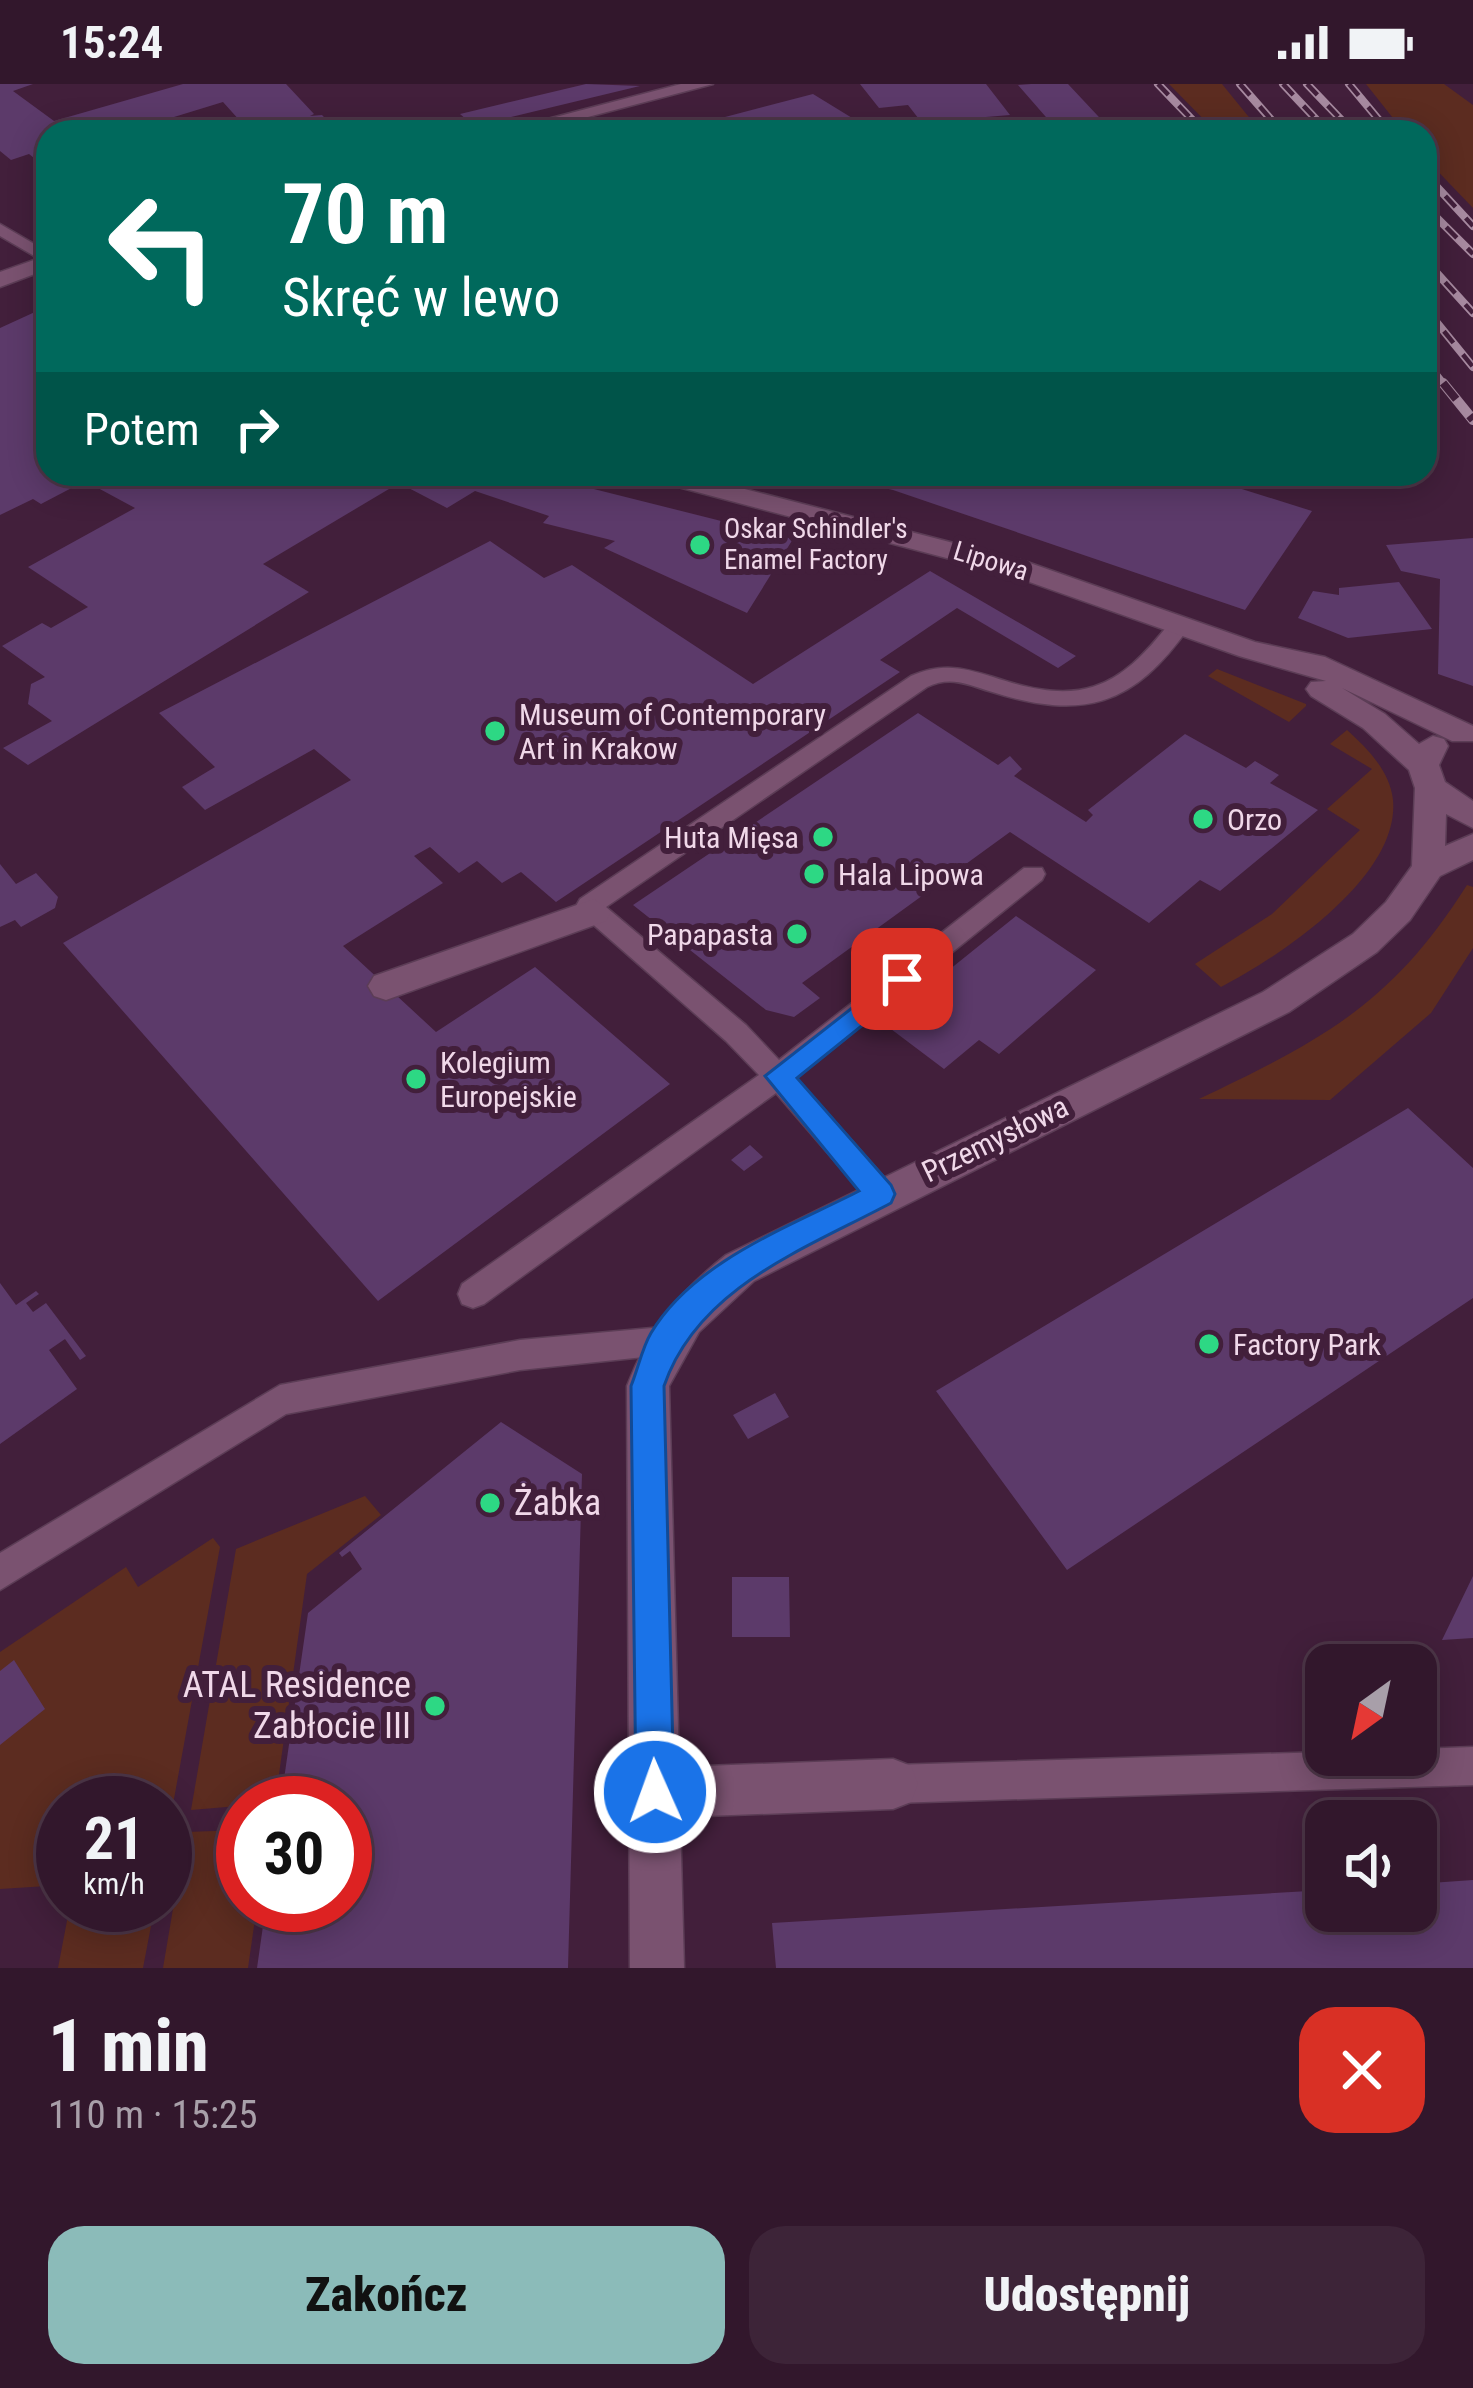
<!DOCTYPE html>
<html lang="pl">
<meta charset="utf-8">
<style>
:root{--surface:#32172c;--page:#3d2438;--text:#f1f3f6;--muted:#a89fa9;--line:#4d3648;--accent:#8bbbb9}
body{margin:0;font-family:"Roboto Condensed",sans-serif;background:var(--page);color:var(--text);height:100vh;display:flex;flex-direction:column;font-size:45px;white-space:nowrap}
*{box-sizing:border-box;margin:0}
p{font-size:39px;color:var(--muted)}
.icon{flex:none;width:66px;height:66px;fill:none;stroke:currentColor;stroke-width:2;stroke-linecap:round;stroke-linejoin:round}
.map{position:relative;height:1884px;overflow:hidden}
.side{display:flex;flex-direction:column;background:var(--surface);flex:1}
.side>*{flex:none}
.guide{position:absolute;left:36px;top:36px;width:1401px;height:366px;border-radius:36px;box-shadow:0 6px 30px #0003,0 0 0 3px var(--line);background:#00695c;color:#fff;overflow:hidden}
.needle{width:78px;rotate:213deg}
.controls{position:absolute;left:1305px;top:1560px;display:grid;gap:24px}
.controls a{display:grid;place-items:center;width:132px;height:132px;border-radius:24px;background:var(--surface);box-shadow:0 6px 30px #0003,0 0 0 3px var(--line);font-size:60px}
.speed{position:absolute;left:36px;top:1692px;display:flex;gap:24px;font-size:60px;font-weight:700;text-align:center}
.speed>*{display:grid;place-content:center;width:156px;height:156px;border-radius:50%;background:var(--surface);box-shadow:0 6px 30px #0003,0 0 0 3px var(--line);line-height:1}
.speed small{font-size:30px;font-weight:400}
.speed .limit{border:18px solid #d22;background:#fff;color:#111}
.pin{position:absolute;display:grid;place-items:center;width:102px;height:102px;color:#fff;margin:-51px;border-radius:24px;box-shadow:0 6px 18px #0006}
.me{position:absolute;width:132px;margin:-66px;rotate:358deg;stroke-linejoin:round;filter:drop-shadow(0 0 9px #0008)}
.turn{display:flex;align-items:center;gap:42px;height:252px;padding:0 48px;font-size:54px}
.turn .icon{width:156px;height:156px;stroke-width:2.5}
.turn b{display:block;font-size:84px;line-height:102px}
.then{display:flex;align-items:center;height:114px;padding:0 48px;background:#0003;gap:24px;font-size:45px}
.round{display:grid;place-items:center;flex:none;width:126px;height:126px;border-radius:36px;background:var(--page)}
.head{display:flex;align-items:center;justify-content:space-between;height:204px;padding:0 48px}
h1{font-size:72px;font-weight:800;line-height:90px}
.primary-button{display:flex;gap:24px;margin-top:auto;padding:24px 48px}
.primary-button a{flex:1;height:138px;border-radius:36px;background:var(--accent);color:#111;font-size:48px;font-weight:800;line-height:138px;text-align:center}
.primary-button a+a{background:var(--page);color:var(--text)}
.status{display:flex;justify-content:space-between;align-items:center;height:84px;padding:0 60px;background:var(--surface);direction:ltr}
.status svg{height:33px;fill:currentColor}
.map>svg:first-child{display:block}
.green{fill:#5c2c20}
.building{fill:#5c3a6a}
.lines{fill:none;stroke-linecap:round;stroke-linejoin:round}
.lane-casing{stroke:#5c3d56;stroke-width:3}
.street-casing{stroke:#5c3d56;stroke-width:3}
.lane{fill:#7a5270;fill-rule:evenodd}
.street{fill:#7a5270;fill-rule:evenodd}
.rail-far1-casing{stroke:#a78aa0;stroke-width:8}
.rail-casing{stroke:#a78aa0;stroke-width:10}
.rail-far1{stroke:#421f3b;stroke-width:4.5;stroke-dasharray:15;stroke-linecap:butt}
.rail{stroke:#421f3b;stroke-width:8;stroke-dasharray:21;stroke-linecap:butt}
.route{fill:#1a73e8;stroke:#114b97;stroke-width:3}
.poi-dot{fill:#2dd884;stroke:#421f3b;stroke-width:4.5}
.labels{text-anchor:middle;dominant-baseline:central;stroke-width:12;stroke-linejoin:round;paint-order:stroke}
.far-poi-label{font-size:27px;fill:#f0d8e9;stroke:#421f3b;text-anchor:start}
.far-street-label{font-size:27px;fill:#f0d8e9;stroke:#421f3b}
.poi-label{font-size:30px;fill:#f0d8e9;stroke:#421f3b;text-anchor:start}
.street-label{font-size:30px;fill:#f0d8e9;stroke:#421f3b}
.near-poi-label{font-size:36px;fill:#f0d8e9;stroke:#421f3b;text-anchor:start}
</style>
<div class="status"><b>15:24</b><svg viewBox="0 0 49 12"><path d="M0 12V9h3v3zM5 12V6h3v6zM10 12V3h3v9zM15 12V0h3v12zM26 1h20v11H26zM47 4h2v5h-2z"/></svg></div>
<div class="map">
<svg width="1473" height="1884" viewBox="0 0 1473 1884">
<rect width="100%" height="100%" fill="#421f3b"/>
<!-- green -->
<path class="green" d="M1169 0H1222L1261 48H1216Z
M1366 0H1444L1473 21V124L1425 74V48H1404Z
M1217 585 1306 620V622L1289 638 1208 592Z
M1347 646C1367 664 1390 687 1393 716 1400 793 1279 873 1221 903L1195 880 1272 830 1360 746 1327 725 1372 685 1330 660Z
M1467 801 1473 803V864L1431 929 1330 1016 1199 1015C1322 956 1391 921 1467 801Z
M365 1412 381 1431 307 1490 275 1719 191 1726 236 1465Z
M213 1454 220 1463 165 1764V1719H63V1801L0 1805V1568L126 1483 138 1503Z
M243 1746V1821H257L248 1884H163L186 1748Z
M70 1821H155L143 1884H58Z"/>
<!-- building -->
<path class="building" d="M0 0H33L13 7 54 37 183 0H286L314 30 310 32 322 31 338 48H250L223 18 125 48H48V85L29 70 11 76 0 67Z
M586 0 640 2 474 42 460 30Z
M860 0H986L1010 31 962 35 973 48H929L908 21 879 24Z
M1031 0H1068L1112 47 1059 48 1018 1Z
M813 10 875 48H748L725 33Z
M48 222V390H534L793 455 747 529 604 464 615 457 543 439 549 432 475 407 447 424 399 399 263 480 309 508 28 681 3 664 52 637 28 620 31 600 45 593 2 562 42 539 51 544 88 523 28 483 135 424 85 397 41 420 33 415 0 431V244Z
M1194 390 1312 427 1245 526 893 406 832 392Z
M1473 454V602L1438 590 1440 495 1401 487 1386 461Z
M490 457 544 494 572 481 753 600 930 487 1076 572 1058 584 957 524 880 576 900 588 556 818 521 788 502 799 477 777 459 789 430 763 414 772 443 799 343 862 436 948 535 883 670 1000 378 1217 63 859 351 696 314 665 205 726 182 703 215 683 159 629Z
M1399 498 1432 545 1348 554 1298 534 1313 507 1339 511V504Z
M918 629 998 681 1010 672 1022 685 1014 692 1086 738 1093 731 1088 726 1185 650 1246 684 1255 677 1279 691 1270 699 1318 726 1220 807 1200 796 1149 839 1010 748 802 899 820 914 794 933 766 926 633 821Z
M0 780 16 800 36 789 58 813 55 824 21 843 15 836 0 843Z
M1016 832 1096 886 999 970 979 956 944 985 883 939Z
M1408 1024 1473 1084V1214L1067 1486 936 1307Z
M750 1061 763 1073 744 1087 731 1076Z
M0 1199 16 1221 36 1207 39 1210 26 1219 33 1228 46 1219 86 1272 80 1276 65 1255 49 1266 77 1305 0 1360Z
M775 1309 789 1333 748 1355 733 1331Z
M501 1338 582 1390 568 1884H257L266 1821H345V1719L281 1716 308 1529 362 1485 350 1467 342 1473 339 1469Z
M1473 1492V1554L1442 1556Z
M732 1493H789L790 1553H732Z
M14 1576 45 1625 0 1661V1587Z
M1473 1796V1884H776L772 1839 1326 1806V1827H1416V1800Z"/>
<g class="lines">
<!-- lane casing -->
<g class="lane-casing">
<path id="lane" d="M0 140 48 168V180L0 152Z
M1179 535 1190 542C1133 623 1083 637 989 607 966 600 950 592 927 603L606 823 746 941 779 976 1024 784H1042L1045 790 1042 796 796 994 891 1101 896 1110 891 1119 881 1123 871 1119 776 1009 484 1220 473 1224 462 1220 458 1210 462 1200 759 991 726 957 580 829 576 822 580 815 911 592C941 579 962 583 993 593 1079 622 1117 608 1171 537Z
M663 1243 674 1247 679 1257 674 1267 663 1271 520 1286 286 1330 0 1506V1469L280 1301 520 1256Z
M1473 1663V1701L893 1719 880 1713 874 1700 880 1687 893 1681 1326 1668 1416 1671V1665Z"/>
</g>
<!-- street casing -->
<g class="street-casing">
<path id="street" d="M681 0H713L531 48H498Z
M48 171V185L0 203V188Z
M644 390H687L1027 478 1255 558 1325 573 1473 642V657H1452L1342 604 1385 630 1419 660 1433 652 1444 655 1448 662 1439 681 1445 698 1473 717V744L1446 730 1445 762 1473 750V776L1440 792 1410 836 1377 868 1289 928 754 1197 699 1248 669 1302 679 1683 893 1675 911 1682 918 1700 911 1718 893 1725 680 1733 684 1884H630L627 1302C649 1245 678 1209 726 1171L1263 908 1353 850 1386 818 1412 782 1415 704 1409 686 1363 644 1311 612 1306 605 1311 598 1326 597 1239 572 1007 490 648 395Z
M594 815 611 828 606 837 386 916 374 912 368 902 374 892Z"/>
</g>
<!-- lane -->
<use href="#lane" class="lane"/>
<!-- street -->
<use href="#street" class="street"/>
<!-- rail-far1 casing -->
<g class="rail-far1-casing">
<path id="rail-far1" d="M1158 0 1204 48
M1240 0 1282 48
M1283 0 1328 48
M1307 0 1353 48
M1349 0 1389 48
M1425 90 1473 142
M1425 122 1473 170
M1425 176 1473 229
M1425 224 1473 283
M1425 277 1445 302"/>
</g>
<!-- rail casing -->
<g class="rail-casing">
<path id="rail" d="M1443 299 1473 336"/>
</g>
<!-- rail-far1 -->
<use href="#rail-far1" class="rail-far1"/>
<!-- rail -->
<use href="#rail" class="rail"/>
</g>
<!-- route -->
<path class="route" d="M902 885 911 888V902L797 994 891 1101 895 1110 891 1119C805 1165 698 1203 664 1302L674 1708 668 1722 655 1728 641 1722 636 1708 631 1302C638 1285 642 1264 651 1249 694 1177 789 1143 859 1107L765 992Z"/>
<!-- markers -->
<g class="poi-dot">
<circle cx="700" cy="461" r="12"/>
<circle cx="495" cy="647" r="12"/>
<circle cx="1203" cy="735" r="12"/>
<circle cx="823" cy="753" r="12"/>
<circle cx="814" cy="790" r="12"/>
<circle cx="797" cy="850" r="12"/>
<circle cx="416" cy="995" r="12"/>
<circle cx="1209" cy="1260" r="12"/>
<circle cx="490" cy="1419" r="12"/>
<circle cx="435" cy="1622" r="12"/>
</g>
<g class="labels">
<!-- far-poi labels -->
<g class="far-poi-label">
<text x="724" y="445">Oskar Schindler's<tspan x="724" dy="31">Enamel Factory</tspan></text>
</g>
<!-- far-street labels -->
<g class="far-street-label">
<text transform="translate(991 477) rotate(17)">Lipowa</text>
</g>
<!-- poi labels -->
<g class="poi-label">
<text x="519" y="630">Museum of Contemporary<tspan x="519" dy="34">Art in Krakow</tspan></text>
<text x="1227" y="735">Orzo</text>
<text x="799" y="753" text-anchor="end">Huta Mięsa</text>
<text x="838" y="790">Hala Lipowa</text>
<text x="773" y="850" text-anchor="end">Papapasta</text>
<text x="440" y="978">Kolegium<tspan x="440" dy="34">Europejskie</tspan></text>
<text x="1233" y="1260">Factory Park</text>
</g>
<!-- street labels -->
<g class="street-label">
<text transform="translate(995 1055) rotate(-26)">Przemysłowa</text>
</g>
<!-- near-poi labels -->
<g class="near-poi-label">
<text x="514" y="1419">Żabka</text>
<text x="411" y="1601" text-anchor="end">ATAL Residence<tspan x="411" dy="41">Zabłocie III</tspan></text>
</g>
</g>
</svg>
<div class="controls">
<a><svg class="needle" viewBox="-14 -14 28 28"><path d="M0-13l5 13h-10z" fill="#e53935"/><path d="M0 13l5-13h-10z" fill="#a89fa9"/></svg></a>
<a><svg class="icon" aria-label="sound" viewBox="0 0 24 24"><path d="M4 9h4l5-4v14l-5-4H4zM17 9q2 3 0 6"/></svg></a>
</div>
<div class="speed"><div>21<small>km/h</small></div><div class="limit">30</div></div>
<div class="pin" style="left:902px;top:895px;background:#d93025"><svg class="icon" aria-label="arrive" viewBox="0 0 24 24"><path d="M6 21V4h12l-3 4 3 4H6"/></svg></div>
<svg class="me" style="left:655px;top:1708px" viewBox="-20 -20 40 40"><circle r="17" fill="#1a73e8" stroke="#fff" stroke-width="3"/><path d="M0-11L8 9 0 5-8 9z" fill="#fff"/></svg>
<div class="guide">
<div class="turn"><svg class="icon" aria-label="left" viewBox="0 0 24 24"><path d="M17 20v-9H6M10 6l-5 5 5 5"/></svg><div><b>70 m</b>Skręć w lewo</div></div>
<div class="then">Potem<svg class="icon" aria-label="right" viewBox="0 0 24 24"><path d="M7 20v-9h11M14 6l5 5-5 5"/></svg></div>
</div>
</div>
<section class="side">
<div class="head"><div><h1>1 min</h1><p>110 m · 15:25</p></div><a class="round" style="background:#d93025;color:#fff"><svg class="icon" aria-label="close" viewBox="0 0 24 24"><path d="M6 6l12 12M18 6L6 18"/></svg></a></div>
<div class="primary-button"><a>Zakończ</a><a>Udostępnij</a></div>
</section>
